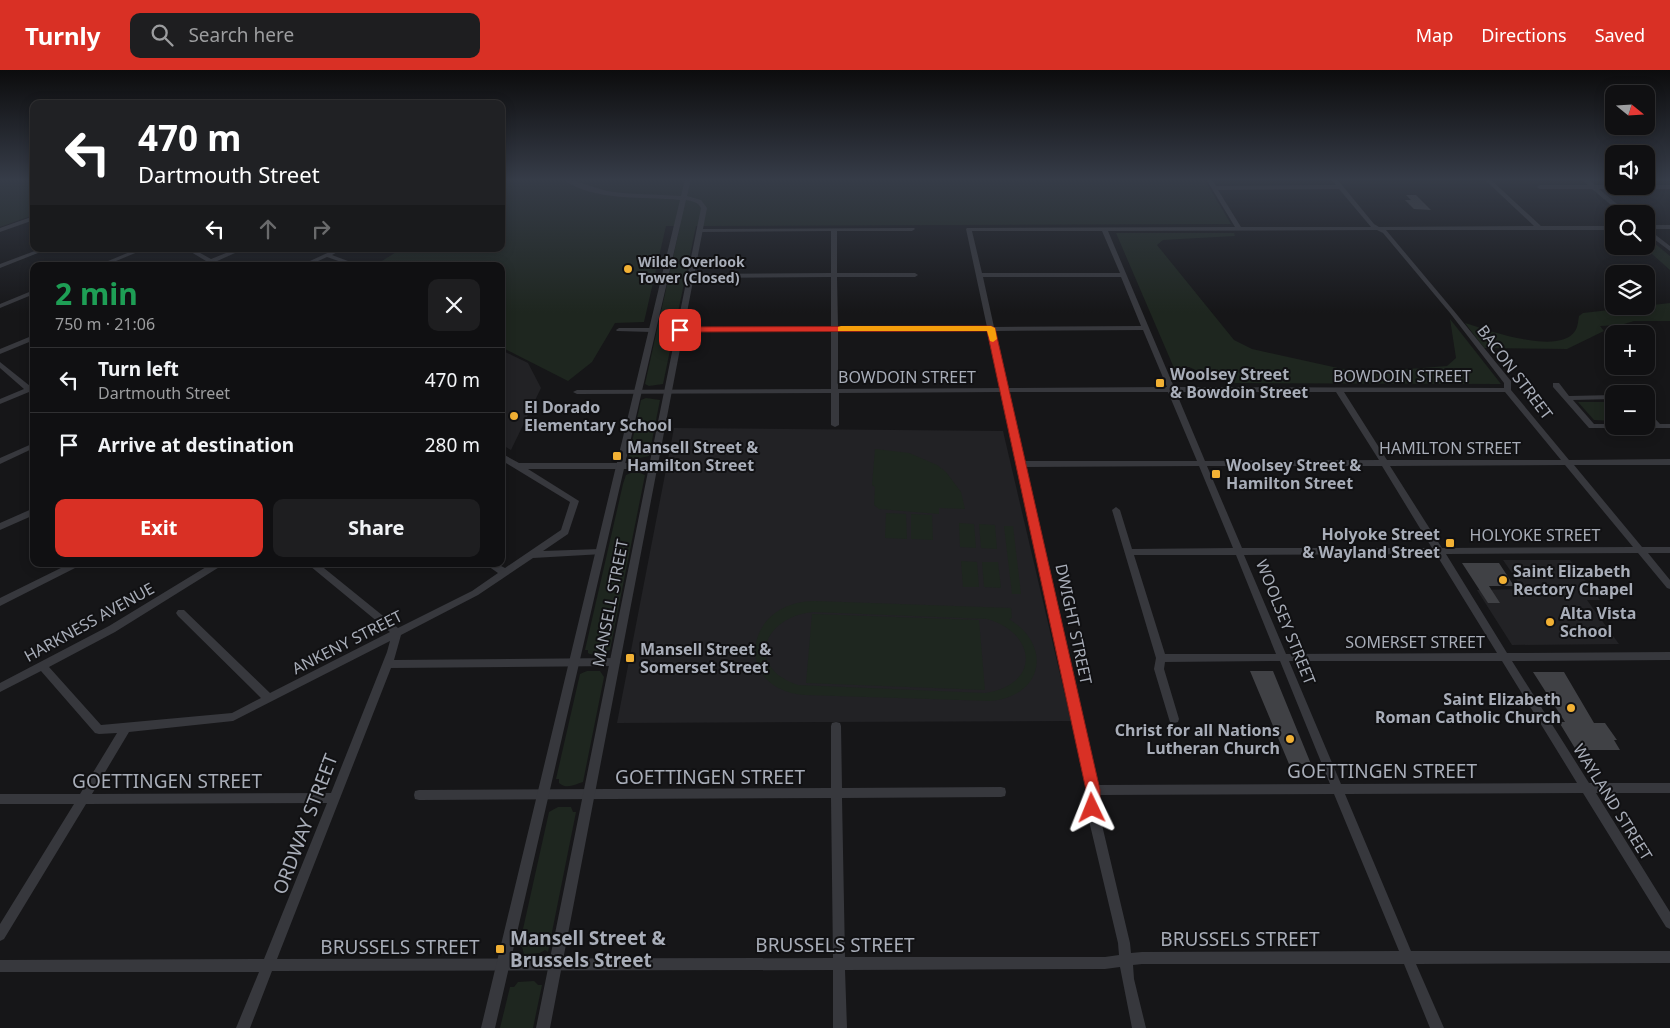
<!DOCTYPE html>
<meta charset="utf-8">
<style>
:root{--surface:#101012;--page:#1e1e20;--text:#f1f3f6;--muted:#9c9d9f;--line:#303032;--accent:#d93025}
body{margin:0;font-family:"Noto Sans",sans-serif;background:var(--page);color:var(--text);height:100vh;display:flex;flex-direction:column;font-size:19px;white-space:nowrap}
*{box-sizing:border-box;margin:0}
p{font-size:16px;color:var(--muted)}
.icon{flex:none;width:28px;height:28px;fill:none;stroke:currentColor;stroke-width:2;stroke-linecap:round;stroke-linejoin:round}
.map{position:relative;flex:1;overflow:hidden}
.panel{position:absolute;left:30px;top:192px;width:475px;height:305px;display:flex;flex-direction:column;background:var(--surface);border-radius:10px;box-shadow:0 2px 12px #0003,0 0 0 1px var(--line)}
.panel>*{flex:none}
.top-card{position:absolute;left:30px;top:30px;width:475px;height:152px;border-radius:10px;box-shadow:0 2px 12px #0003,0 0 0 1px var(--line);background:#202124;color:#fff;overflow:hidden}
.needle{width:32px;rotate:108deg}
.buttons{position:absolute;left:1605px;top:15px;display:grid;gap:10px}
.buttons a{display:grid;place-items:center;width:50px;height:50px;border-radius:10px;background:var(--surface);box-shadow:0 2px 12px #0003,0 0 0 1px var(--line);font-size:25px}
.pin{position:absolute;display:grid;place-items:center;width:42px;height:42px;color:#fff;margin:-21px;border-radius:10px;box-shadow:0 2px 8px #0006}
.me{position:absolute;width:55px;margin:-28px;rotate:358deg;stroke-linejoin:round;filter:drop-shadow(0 0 4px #0008)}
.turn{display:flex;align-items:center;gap:18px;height:105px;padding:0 25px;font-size:22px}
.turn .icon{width:65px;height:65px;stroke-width:2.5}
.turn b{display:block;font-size:35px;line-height:42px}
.lanes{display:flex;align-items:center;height:48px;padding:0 25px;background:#0003;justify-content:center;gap:25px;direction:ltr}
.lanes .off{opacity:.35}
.round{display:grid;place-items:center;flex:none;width:52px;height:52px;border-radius:10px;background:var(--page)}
.headline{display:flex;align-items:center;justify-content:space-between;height:85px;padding:0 25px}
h1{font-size:30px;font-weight:700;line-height:38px;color:#1e9e55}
.primary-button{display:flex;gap:10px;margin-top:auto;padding:10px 25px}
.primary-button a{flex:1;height:58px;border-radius:10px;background:var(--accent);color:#fff;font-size:20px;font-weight:700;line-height:58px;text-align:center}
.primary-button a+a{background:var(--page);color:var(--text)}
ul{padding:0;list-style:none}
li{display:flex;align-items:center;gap:15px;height:65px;padding:0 25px;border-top:1px solid var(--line)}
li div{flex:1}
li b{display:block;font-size:19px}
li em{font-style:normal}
header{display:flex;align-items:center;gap:30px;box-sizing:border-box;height:70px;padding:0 25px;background:var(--accent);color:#fff}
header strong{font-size:24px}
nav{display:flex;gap:28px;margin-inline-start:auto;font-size:18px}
.search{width:350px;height:45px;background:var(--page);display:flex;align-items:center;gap:12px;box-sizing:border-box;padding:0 18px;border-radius:10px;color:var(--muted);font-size:19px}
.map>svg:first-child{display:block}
.built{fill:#222225}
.green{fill:#1e261f;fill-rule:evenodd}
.building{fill:#404145}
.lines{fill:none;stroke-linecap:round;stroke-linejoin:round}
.minor{fill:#37383d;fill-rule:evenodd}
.tertiary{fill:#37383d;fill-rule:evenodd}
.route{fill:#d93025;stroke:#8d1f18}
.slow{fill:#f59e0b}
.poi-dot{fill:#f2b134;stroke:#111113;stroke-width:2}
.labels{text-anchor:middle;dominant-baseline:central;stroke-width:4;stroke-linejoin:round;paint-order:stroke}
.far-poi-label{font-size:14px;font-weight:bold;fill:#a8adb8;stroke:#111113;text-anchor:start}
.street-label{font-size:16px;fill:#a8adb8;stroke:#111113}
.poi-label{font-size:16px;font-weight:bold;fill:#a8adb8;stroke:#111113;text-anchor:start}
.near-street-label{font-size:19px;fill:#a8adb8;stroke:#111113}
.near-poi-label{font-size:19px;font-weight:bold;fill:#a8adb8;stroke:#111113;text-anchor:start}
</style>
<header>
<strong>Turnly</strong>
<div class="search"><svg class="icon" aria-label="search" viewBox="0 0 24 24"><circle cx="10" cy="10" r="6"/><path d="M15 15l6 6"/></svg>Search here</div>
<nav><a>Map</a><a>Directions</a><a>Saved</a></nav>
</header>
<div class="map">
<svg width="1670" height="958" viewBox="0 0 1670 958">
<rect width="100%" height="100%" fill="#161618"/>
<!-- built -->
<path class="built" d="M501 280 528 293 541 318 511 380 501 374Z
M674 358 1003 361 1071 651 617 653Z
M1503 490H1570L1600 530H1587L1619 574 1512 575 1477 520 1523 519Z"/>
<!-- green -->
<path class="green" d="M25 109 34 115V145L0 157V110Z
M501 109H1204L1231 154 696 156 663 314 649 316 645 314 680 156H666L644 252 615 253 592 292 568 311 501 277V196H374L401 179H501Z
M1116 163H1234L1235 166 1163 170 1157 175 1234 270 1252 279 1347 300H1397L1447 296 1456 288 1450 249 1501 314 1227 313 1221 302 1198 301 1189 297 1174 298Z
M1646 166 1670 186V200L1643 176H1646Z
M1670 233V251H1634L1621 255 1600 256 1604 261 1567 279 1484 278 1465 253C1487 260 1559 286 1575 261 1578 257 1578 251 1579 246L1583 243Z
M646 328 660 330 649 386 635 389 629 386 641 330Z
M1578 332H1614V351L1594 350Z
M875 379 909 383 937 395 946 402 961 422 965 439 939 438V444L879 439 874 435 875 417 872 415Z
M631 403H640L645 405 610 580C602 582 597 588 588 583V580H585L623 414 626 405Z
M886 443 906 444 907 469 885 468Z
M911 444 932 445 933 470 911 469Z
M959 453 974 454 976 478 960 477Z
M979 454 995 455 997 479 981 478Z
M1004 456H1013L1021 524H1012Z
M961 491 977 492 979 517H963Z
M982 492H998L1001 518 984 517Z
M815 531 1011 538 1012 548 1009 549C1053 576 1043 626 991 631L805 625C732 620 743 531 815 531ZM813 542 987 549C1037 563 1041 615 985 623L798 615C744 597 763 547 813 542Z
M812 544 979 550 985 620 806 613Z
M587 601H600L604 607 583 712C575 714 567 720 559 713V709H556L580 604Z
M558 737H571L573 742H576L548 882 545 880 540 883 524 884 522 877H519L549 742Z
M534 911 538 915H542L533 958H500L510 917H514L518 912Z"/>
<!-- building -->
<path class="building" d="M1406 125H1416L1431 140 1414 139 1405 130H1411Z
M1462 493H1499L1514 516H1489L1500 533H1488Z
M1250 601H1273L1311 694H1289Z
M1533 602H1564L1594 653H1605L1617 670H1614L1620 680H1576L1559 652H1565Z"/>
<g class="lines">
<!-- minor -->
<path class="minor" d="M1206 109H1212L1216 116 1336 115 1331 109H1337L1374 154 1379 157 1534 156 1484 109H1490L1541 156H1614V160H1386L1454 241 1511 311V320L1569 390 1670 389V395H1574L1642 477H1670V483H1648L1670 510V519L1667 518 1638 483 1446 484 1507 583 1670 582V590L1512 591 1589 713H1670V723H1596L1670 842V859L1666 857 1583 723 1345 724 1411 881H1670V893L1416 894 1444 958H1430L1404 894H1142L1133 895 1134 909 1146 958H1132L1120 897 1105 899 845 900 847 958H833V900L272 901 250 958H236L259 902H0V890L264 889 327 733 86 734 4 869 0 871V854L74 734H0V724H80L117 663 99 664 95 663 41 601 0 622V613L109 556 211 494H222L221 496 115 562 49 597 101 655 232 643 261 628 178 546 176 543 178 540H184L270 623 390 562 310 496 309 494H319L398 558 472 521 498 503 488 496 487 494H497L505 498 561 460 570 432 501 390V383L519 393H654L658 396 654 399H528L579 431 568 464 543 481 600 479 604 482 603 484 533 488 478 525 401 565 394 590 615 588 618 589 620 592 618 595 615 596 391 598 277 889 833 888 831 728 419 730 415 729 414 725 415 721 419 720 831 718V656L832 653 836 652 840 653 841 656 842 718 1001 717 1005 718 1006 722 1005 726 1001 727 842 728 845 887H1105L1119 885 1118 873 1086 738 1088 720 1001 322 839 323V355L835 357 831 355V323L577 324 573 322 577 320 831 319V261L680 262 677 260 680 258 831 257V207L691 208 688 206 691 204 831 203V161L700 162 698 161V159L914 158 915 159 912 161H837V203H915L918 205 915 207H837L838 257H987L966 159 967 158 1235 157ZM1339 119 1371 157H1241L1218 120ZM1377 160 1383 163 1450 243 1504 313V318L1174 317 1108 161ZM972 161H1102L1120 203H982ZM983 207H1121L1141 256 994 257ZM1143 260 1167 317 1008 318 995 261ZM838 261H988L1000 318 838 319ZM1009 322H1168L1197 391H1024ZM1176 322H1336L1379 390 1205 391ZM1344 322H1505L1561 390H1387ZM1565 395 1633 477 1442 478 1390 396ZM1199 396 1233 478 1132 479 1120 440 1116 437 1112 440 1156 588 1154 599 1169 649 1170 652 1174 653 1178 652 1179 649 1164 599 1165 592 1280 591 1330 714 1097 715 1026 397ZM1207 396H1382L1432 478H1242ZM1436 484 1497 583 1286 584 1244 485ZM1134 485H1236L1276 584H1165ZM390 571 387 582 331 723 92 724 129 662 233 651ZM1289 591H1502L1577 713 1341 714ZM1334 724 1399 881 1142 882 1131 883 1130 873 1098 738V725Z
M1581 109H1588L1595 115H1670V119H1599L1629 144H1622L1592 119H1540L1537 117 1540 115H1588Z
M34 146V150L0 162V158Z
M1646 155H1670V159H1648L1670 176V181L1646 163Z
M40 179H48L0 198V194Z
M137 179H145L104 196H96Z
M186 179H193L211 189 236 179H244L215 192 221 196H214L210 194 205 196H197L206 191Z
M336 179H343L332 185 348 191V193H344L327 187 307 196H299Z
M34 220V224L0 238V234Z
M619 258H652L655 260 652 262 617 261 616 260Z
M34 265V270L0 284V279Z
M0 292 30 316 34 315V325L29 322 0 334V329L24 319 0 298Z
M1553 313H1559L1569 326 1614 325V329L1573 330 1594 354H1614V356H1618L1617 358H1589L1553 317Z
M1646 342H1649L1660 354H1670V358H1643L1642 356H1646V354H1651L1646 349Z
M34 373V378L0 394V388Z
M34 438V445L0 460V453Z
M69 494H80L79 496 0 536V528Z"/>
<!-- tertiary -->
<path class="tertiary" d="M562 109C577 109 592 118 607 121 631 125 656 124 681 126L685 109H691L687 126 701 130 707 138 550 958H536L701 138C698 132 692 131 686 130L495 958H481L680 130C642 126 595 132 562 109Z"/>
</g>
<!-- sky -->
<linearGradient id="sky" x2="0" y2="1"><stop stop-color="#0c0c0d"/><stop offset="0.45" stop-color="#363c48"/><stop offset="1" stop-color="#363c48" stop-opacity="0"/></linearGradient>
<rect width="1670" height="243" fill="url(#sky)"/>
<!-- route -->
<path class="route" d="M991 256 995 258 1100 720V738L1098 742 1092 744 1087 742 1085 738 1086 720 987 261 680 262 676 260 680 257Z"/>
<!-- slow -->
<path class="slow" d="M841 256H991L995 258 997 269 993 272 990 271 987 261H838V257Z"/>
<!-- markers -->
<g class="poi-dot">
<circle cx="628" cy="199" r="5"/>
<rect x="1155" y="308" width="10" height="10" rx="2.5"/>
<circle cx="514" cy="346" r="5"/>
<rect x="612" y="381" width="10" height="10" rx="2.5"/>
<rect x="1211" y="399" width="10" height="10" rx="2.5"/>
<rect x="1445" y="468" width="10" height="10" rx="2.5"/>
<circle cx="1503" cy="510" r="5"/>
<circle cx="1550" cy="552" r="5"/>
<rect x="625" y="583" width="10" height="10" rx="2.5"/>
<circle cx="1571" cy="638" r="5"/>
<circle cx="1290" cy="669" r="5"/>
<rect x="495" y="874" width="10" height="10" rx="2.5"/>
</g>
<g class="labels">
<!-- far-poi labels -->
<g class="far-poi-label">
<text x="638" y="191">Wilde Overlook<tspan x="638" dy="16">Tower (Closed)</tspan></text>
</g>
<!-- street labels -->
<g class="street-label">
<text transform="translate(1515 302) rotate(53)">BACON STREET</text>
<text x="1402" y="306">BOWDOIN STREET</text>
<text x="907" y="307">BOWDOIN STREET</text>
<text x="1450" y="378">HAMILTON STREET</text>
<text x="1535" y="465">HOLYOKE STREET</text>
<text transform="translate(610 533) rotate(-79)">MANSELL STREET</text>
<text transform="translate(89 552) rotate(-29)">HARKNESS AVENUE</text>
<text transform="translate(1286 552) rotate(68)">WOOLSEY STREET</text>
<text transform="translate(1074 554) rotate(78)">DWIGHT STREET</text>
<text transform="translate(347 572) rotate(-27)">ANKENY STREET</text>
<text x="1415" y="572">SOMERSET STREET</text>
<text transform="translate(1613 732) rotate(58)">WAYLAND STREET</text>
</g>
<!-- poi labels -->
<g class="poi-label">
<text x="1170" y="304">Woolsey Street<tspan x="1170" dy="18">&amp; Bowdoin Street</tspan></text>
<text x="524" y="337">El Dorado<tspan x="524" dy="18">Elementary School</tspan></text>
<text x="627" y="377">Mansell Street &amp;<tspan x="627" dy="18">Hamilton Street</tspan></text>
<text x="1226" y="395">Woolsey Street &amp;<tspan x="1226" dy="18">Hamilton Street</tspan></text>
<text x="1440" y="464" text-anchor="end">Holyoke Street<tspan x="1440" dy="18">&amp; Wayland Street</tspan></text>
<text x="1513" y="501">Saint Elizabeth<tspan x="1513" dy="18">Rectory Chapel</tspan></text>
<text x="1560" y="543">Alta Vista<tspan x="1560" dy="18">School</tspan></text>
<text x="640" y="579">Mansell Street &amp;<tspan x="640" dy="18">Somerset Street</tspan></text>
<text x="1561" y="629" text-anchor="end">Saint Elizabeth<tspan x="1561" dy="18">Roman Catholic Church</tspan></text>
<text x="1280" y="660" text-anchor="end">Christ for all Nations<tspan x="1280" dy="18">Lutheran Church</tspan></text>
</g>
<!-- near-street labels -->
<g class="near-street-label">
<text x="1382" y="701">GOETTINGEN STREET</text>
<text x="710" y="707">GOETTINGEN STREET</text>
<text x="167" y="711">GOETTINGEN STREET</text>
<text transform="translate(305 754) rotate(-69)">ORDWAY STREET</text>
<text x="1240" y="869">BRUSSELS STREET</text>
<text x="835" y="875">BRUSSELS STREET</text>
<text x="400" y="877">BRUSSELS STREET</text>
</g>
<!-- near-poi labels -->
<g class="near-poi-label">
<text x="510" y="868">Mansell Street &amp;<tspan x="510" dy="22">Brussels Street</tspan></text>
</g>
</g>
</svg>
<div class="buttons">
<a><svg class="needle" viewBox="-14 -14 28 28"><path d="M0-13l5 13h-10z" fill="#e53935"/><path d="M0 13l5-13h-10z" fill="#9c9d9f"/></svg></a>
<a><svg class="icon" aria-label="sound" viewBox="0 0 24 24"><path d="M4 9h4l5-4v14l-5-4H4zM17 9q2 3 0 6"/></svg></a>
<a><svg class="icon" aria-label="search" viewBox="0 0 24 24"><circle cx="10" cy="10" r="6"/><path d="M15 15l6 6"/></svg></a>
<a><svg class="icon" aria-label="layers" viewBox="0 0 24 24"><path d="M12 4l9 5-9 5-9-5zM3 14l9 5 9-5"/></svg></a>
<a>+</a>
<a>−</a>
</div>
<div class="pin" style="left:680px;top:260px;background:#d93025"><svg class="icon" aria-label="arrive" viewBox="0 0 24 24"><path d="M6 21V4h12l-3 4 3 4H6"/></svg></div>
<svg class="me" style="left:1092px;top:738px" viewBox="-20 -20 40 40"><path d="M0-17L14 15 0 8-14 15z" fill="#d93025" stroke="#fff" stroke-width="4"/></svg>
<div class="top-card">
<div class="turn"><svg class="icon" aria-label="left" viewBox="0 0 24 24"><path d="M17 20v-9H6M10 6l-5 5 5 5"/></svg><div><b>470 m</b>Dartmouth Street</div></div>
<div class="lanes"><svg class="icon" aria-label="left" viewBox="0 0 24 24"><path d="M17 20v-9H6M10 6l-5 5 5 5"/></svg><svg class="icon off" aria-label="ahead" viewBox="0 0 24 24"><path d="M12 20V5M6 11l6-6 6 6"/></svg><svg class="icon off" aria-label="right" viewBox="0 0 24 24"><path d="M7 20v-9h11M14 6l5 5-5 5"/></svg></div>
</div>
<section class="panel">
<div class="headline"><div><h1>2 min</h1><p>750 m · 21:06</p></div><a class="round"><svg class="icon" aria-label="close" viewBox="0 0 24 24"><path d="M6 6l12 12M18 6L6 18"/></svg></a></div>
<ul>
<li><svg class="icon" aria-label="left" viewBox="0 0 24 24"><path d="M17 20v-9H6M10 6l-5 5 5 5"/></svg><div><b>Turn left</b><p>Dartmouth Street</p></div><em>470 m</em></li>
<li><svg class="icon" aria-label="arrive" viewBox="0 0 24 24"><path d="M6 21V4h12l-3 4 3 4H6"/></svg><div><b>Arrive at destination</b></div><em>280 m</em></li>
</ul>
<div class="primary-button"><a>Exit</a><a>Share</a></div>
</section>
</div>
